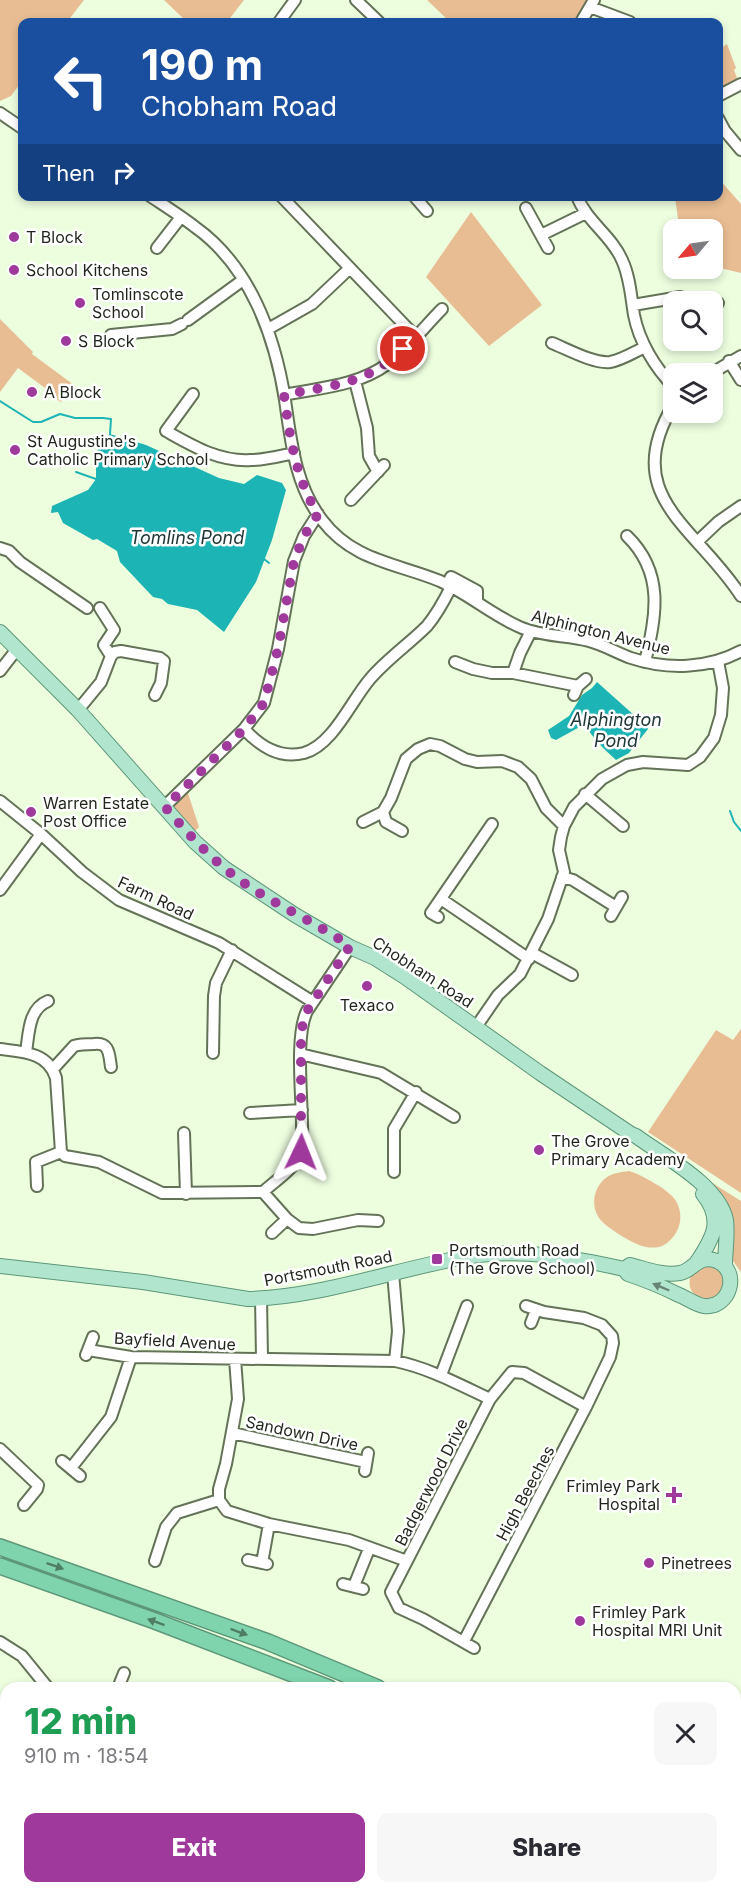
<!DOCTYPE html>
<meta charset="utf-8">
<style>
:root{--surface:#fff;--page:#f7f7f7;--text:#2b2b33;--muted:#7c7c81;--accent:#a0399c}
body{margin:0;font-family:Inter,sans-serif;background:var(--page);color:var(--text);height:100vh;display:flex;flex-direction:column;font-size:22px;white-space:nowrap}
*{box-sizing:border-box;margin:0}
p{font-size:20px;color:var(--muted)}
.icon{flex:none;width:33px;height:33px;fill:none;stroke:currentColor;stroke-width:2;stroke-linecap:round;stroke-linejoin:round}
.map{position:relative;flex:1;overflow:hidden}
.drawer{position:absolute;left:0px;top:1682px;width:741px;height:212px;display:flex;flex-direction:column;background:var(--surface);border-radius:18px 18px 0 0;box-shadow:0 3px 9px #0003}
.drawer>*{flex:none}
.hud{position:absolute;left:18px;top:18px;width:705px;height:183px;border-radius:12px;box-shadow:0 3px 9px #0003;background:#1a4fa0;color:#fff;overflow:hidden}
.needle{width:39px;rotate:241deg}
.tools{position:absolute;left:663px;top:219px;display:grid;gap:12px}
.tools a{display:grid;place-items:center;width:60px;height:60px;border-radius:12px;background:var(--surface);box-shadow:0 3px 9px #0003;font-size:30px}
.pin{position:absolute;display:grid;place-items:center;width:51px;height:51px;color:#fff;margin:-26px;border:3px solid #fff;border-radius:50%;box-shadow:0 2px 6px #0007}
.me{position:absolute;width:66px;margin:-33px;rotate:2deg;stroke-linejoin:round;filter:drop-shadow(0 0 4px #0008)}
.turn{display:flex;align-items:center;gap:21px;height:126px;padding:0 24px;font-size:27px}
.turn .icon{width:78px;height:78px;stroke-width:2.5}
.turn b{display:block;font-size:42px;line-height:51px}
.then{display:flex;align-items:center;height:57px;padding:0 24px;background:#0003;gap:12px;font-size:22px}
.round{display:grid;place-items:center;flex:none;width:63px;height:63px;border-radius:12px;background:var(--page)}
.headline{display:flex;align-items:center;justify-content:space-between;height:102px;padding:0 24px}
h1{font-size:36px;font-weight:800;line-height:45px;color:#1e9e55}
.action{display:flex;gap:12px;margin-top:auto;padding:12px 24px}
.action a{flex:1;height:69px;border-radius:12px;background:var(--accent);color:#fff;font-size:24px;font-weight:800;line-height:69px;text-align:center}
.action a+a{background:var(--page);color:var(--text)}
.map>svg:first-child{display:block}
.green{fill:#e8bd93}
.water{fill:#1db4b5}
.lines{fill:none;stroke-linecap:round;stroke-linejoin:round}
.stream{stroke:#1db4b5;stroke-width:2}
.minor-casing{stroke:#647357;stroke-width:14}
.major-casing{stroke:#5d977a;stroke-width:16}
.highway-casing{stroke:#5d977a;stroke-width:18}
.minor{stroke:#fff;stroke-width:10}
.major{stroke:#b2e5ce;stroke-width:14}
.highway{stroke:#7fd4ad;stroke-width:15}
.oneway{fill:#688574}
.oneway2{fill:#4f7c64}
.route{stroke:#a0399c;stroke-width:10;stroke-dasharray:0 18}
.poi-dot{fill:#a0399c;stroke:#fff;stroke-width:2}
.labels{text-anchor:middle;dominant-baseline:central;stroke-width:5;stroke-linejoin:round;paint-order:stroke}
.poi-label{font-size:16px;fill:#1f251a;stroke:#fff;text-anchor:start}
.street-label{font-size:16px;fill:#1f251a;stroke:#fff}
.water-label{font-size:18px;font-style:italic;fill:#1f3636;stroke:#fff}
</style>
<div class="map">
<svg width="741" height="1892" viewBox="0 0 741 1892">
<rect width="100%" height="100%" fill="#edfedf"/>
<!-- green -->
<path class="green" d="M0 0H84L67 22H22V81L11 96 0 101Z
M164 0H244L227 22H187Z
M427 0H588L575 22H450Z
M727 44 736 68 734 70 737 78 734 82 719 91V50Z
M719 179 741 204V273L720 268 713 261 712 230 682 229 679 226 675 197 718 196Z
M471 212 542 305 489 346 426 277Z
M0 319 33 352 32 354 74 385 61 402 56 399 57 397 18 368 0 392Z
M187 790 199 827 193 833 173 809 174 804Z
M741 1029V1193L648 1132 716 1030 733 1040Z
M690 1169 741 1201V1272L730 1257 729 1247Z
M629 1171C640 1174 665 1188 673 1197 686 1212 681 1235 664 1245 659 1248 652 1248 646 1247 636 1246 605 1227 599 1218 590 1205 594 1186 607 1177 613 1173 622 1172 629 1171Z
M705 1265 718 1267 726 1278 721 1295 707 1302C694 1296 686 1290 691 1275Z
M84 1887H220L224 1892H83Z
M461 1887H588L601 1892H463Z"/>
<!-- water -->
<path class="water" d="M110 434 146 445 219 478 244 484 257 475 282 483 286 490 272 540 256 582 224 632 197 610 168 604 162 599 153 597 120 562 117 551 97 539 93 540 63 523 58 512 51 513 52 506 88 490 96 479V452Z
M597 682 635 716 646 722 648 729 629 753 616 760C604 749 592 738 585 724L556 740 551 738 548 730 569 716 582 695 592 688Z"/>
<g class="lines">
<!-- stream -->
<path class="stream" d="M0 401 33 422H41L60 414 75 418H103L111 419 110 434
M76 472 96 479
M264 559 269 563
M730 811 734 822 741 831"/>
<!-- minor casing -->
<g class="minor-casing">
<path id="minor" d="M356 0 379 22
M590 7 630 22
M279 22 295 0
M581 22 594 0
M718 96 741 84
M0 113 22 128
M718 118 725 131 741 150
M150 196C165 206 181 216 195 227 250 266 275 336 285 400 291 441 295 485 322 520 353 561 396 563 440 581 469 594 493 616 522 628 544 637 567 635 589 641 604 645 617 653 631 658 667 670 708 669 741 651
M281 196 416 337
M414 196 427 211
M577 196C586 221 612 236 622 260 630 277 631 297 634 315 639 341 655 368 674 387
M526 208 548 248
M541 235 586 213
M157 248 181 217
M633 305 680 297 696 302
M712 313 718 303
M188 320 243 280
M268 329 312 304 350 268
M111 335 172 329 182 324
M552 343C567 349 594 364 610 362 622 360 634 352 645 347
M729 361 741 380
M710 374 741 356
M355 381 367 428 369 456 378 472
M193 394 166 431C193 446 219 462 251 460 265 460 280 456 294 453
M284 395C318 388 357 386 386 365 407 350 424 327 442 309
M674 404C618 496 696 526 741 596
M351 500 384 465
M627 536C665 573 656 616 645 662
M698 541 718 522 741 506
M0 548 9 551 20 562 87 608
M447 585 451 577 477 591V602
M100 608 114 630 104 645 111 656
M455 662 473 669 492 673H513L578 686
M0 671 17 649
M513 673 520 653 531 631
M574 695 578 686 586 679
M78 710 101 682 111 656 115 652 121 651 160 658 164 661 161 683 155 695
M244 729C260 746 279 759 304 753 333 745 351 701 370 679 387 659 409 644 427 626 437 614 444 601 451 587
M585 794 623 826
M0 801 41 834 82 872 119 900 219 943 313 1002
M164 807 244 729 264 703 278 649 294 561 304 536 318 514
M383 812 386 822 402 831
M363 822 383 812 391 798 406 759 418 749 430 744 440 746 465 759 477 762 502 761 518 767 531 779 546 808 564 826
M562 877 573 880 616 907
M0 890 41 834
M441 899 529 959
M611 916 622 897
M438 917 431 913 492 824
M532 953 572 975
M476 1027 498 995 520 974 548 919 564 872 559 850 561 837 564 826 574 807 602 779 627 765 643 762 688 765 700 757 714 738 721 715 723 688 718 661
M0 1049C23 1052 48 1052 56 1078L61 1152
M26 1052C29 1034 28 1009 48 1001
M213 1053 214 996 216 983 232 950
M300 1054 381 1073 454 1117
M53 1069 74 1046C80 1044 87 1044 94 1044 110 1042 109 1055 111 1067
M250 1113 302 1110
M184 1133 186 1194
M61 1152 65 1156 99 1162 162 1193 263 1192
M394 1172V1129L416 1092
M37 1186 36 1162 61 1152
M263 1192C274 1182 292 1170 299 1157 304 1148 302 1135 302 1125 302 1096 295 1035 307 1011L350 947
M263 1192 287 1219 299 1228 313 1229 358 1220 378 1221
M272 1233 287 1219
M393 1273 398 1331 395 1361
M261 1298 262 1358
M531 1323 536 1310
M88 1350 131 1357 395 1361C429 1368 458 1384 490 1399
M86 1355 93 1337
M235 1359 238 1399 226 1464 219 1489V1500L227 1511 269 1524 349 1540 407 1561
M441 1375 467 1306
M232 1433 366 1462
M0 1449 38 1485 37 1489 24 1505
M62 1461 80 1476
M71 1468 111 1417 131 1357
M365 1471 368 1453
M248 1560 267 1564
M155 1561 166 1527 177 1513 219 1500
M262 1563 269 1524
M343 1584 363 1589
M354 1586 369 1549
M464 1641 586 1407 610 1357 613 1343 612 1336 602 1325 584 1318 544 1312 526 1306
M0 1642 22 1656 48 1688
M474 1648 423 1619 399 1608 391 1592 490 1399 512 1372 524 1373 586 1407
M118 1688 124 1673
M610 1887 622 1891
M55 1892V1887
M307 1892 309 1887"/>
</g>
<!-- major casing -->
<g class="major-casing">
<path id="major" d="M0 632 78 710 195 842 224 868 295 915 350 947 375 958 405 977 540 1073 631 1134 636 1136C663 1156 719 1185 726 1220 728 1234 725 1251 725 1266
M697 1262C713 1238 724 1220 703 1194
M0 1266 143 1282 248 1299C321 1297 393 1270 465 1257 519 1248 572 1257 624 1269L628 1274C646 1280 663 1287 679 1295 687 1298 696 1305 704 1306 730 1309 741 1271 717 1261 697 1254 693 1271 680 1273 663 1276 646 1269 630 1265L624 1269"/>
</g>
<!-- highway casing -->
<g class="highway-casing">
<path id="highway" d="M0 1547 268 1642 378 1688
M0 1566 155 1621 329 1688
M735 1840 741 1843
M735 1859 741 1862"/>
</g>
<!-- minor -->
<use href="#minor" class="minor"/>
<!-- major -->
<use href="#major" class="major"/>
<!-- highway -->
<use href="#highway" class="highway"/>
</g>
<!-- one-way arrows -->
<defs><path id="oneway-solid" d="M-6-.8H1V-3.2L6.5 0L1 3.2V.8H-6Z" transform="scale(1.5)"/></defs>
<use class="oneway" href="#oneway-solid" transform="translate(661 1287) rotate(-157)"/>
<g class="oneway2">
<use href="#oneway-solid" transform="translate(55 1566) rotate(19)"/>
<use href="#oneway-solid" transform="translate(156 1622) rotate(-160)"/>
<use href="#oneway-solid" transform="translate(239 1632) rotate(20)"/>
</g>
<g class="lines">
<!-- route -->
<path class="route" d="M301 1152V1031L307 1011 350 946C318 924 282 908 250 887 216 865 191 837 165 807L244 729 264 703 278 649 294 561 304 536 318 514C295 478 290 436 284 395 332 385 366 385 403 349"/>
</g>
<!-- markers -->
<g class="poi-dot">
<circle cx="14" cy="237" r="6"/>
<circle cx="14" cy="270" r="6"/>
<circle cx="80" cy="303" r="6"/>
<circle cx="66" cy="341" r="6"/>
<circle cx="32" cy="392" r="6"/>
<circle cx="15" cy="450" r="6"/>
<circle cx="31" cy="812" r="6"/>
<circle cx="367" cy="986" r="6"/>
<circle cx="539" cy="1150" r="6"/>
<rect x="431" y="1253" width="12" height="12" rx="3"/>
<path d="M671 1486h6v6h6v6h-6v6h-6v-6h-6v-6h6z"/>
<circle cx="649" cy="1563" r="6"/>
<circle cx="580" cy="1621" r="6"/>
</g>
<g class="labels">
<!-- poi labels -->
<g class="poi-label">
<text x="26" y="237">T Block</text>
<text x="26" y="270">School Kitchens</text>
<text x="92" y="294">Tomlinscote<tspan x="92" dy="18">School</tspan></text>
<text x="78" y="341">S Block</text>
<text x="44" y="392">A Block</text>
<text x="27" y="441">St Augustine's<tspan x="27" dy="18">Catholic Primary School</tspan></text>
<text x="43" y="803">Warren Estate<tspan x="43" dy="18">Post Office</tspan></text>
<text x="367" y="1005" text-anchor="middle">Texaco</text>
<text x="551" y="1141">The Grove<tspan x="551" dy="18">Primary Academy</tspan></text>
<text x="449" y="1250">Portsmouth Road<tspan x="449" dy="18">(The Grove School)</tspan></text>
<text x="660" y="1486" text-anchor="end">Frimley Park<tspan x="660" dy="18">Hospital</tspan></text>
<text x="661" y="1563">Pinetrees</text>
<text x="592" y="1612">Frimley Park<tspan x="592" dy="18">Hospital MRI Unit</tspan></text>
</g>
<!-- street labels -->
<g class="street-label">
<text transform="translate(601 632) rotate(14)">Alphington Avenue</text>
<text transform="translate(156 898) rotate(25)">Farm Road</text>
<text transform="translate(423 972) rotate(33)">Chobham Road</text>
<text transform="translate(328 1268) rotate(-11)">Portsmouth Road</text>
<text transform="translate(175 1341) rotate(3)">Bayfield Avenue</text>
<text transform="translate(302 1433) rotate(12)">Sandown Drive</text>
<text transform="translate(431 1482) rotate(-63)">Badgerwood Drive</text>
<text transform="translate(525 1493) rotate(-62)">High Beeches</text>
</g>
<!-- water labels -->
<g class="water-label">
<text x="187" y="537">Tomlins Pond</text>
<text x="616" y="719">Alphington<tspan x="616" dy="21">Pond</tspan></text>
</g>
</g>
</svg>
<div class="tools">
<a><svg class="needle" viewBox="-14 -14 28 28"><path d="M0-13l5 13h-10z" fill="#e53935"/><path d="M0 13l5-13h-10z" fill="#7c7c81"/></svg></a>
<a><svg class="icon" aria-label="search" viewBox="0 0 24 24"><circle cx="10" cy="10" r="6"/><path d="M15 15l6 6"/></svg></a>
<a><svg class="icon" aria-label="layers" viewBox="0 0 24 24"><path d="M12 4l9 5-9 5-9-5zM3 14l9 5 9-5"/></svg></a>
</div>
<div class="pin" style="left:403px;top:349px;background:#d93025"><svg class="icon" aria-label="arrive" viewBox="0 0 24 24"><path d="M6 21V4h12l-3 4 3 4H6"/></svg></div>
<svg class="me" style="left:301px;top:1152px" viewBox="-20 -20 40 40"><path d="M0-17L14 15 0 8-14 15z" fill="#a0399c" stroke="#fff" stroke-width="4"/></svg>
<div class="hud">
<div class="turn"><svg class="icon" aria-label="left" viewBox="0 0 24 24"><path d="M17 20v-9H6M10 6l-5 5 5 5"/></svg><div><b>190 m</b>Chobham Road</div></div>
<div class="then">Then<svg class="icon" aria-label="right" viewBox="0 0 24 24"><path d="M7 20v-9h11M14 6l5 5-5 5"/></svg></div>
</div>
<section class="drawer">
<div class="headline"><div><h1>12 min</h1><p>910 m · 18:54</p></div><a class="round"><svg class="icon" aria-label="close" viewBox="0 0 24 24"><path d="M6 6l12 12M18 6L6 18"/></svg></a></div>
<div class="action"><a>Exit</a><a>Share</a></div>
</section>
</div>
